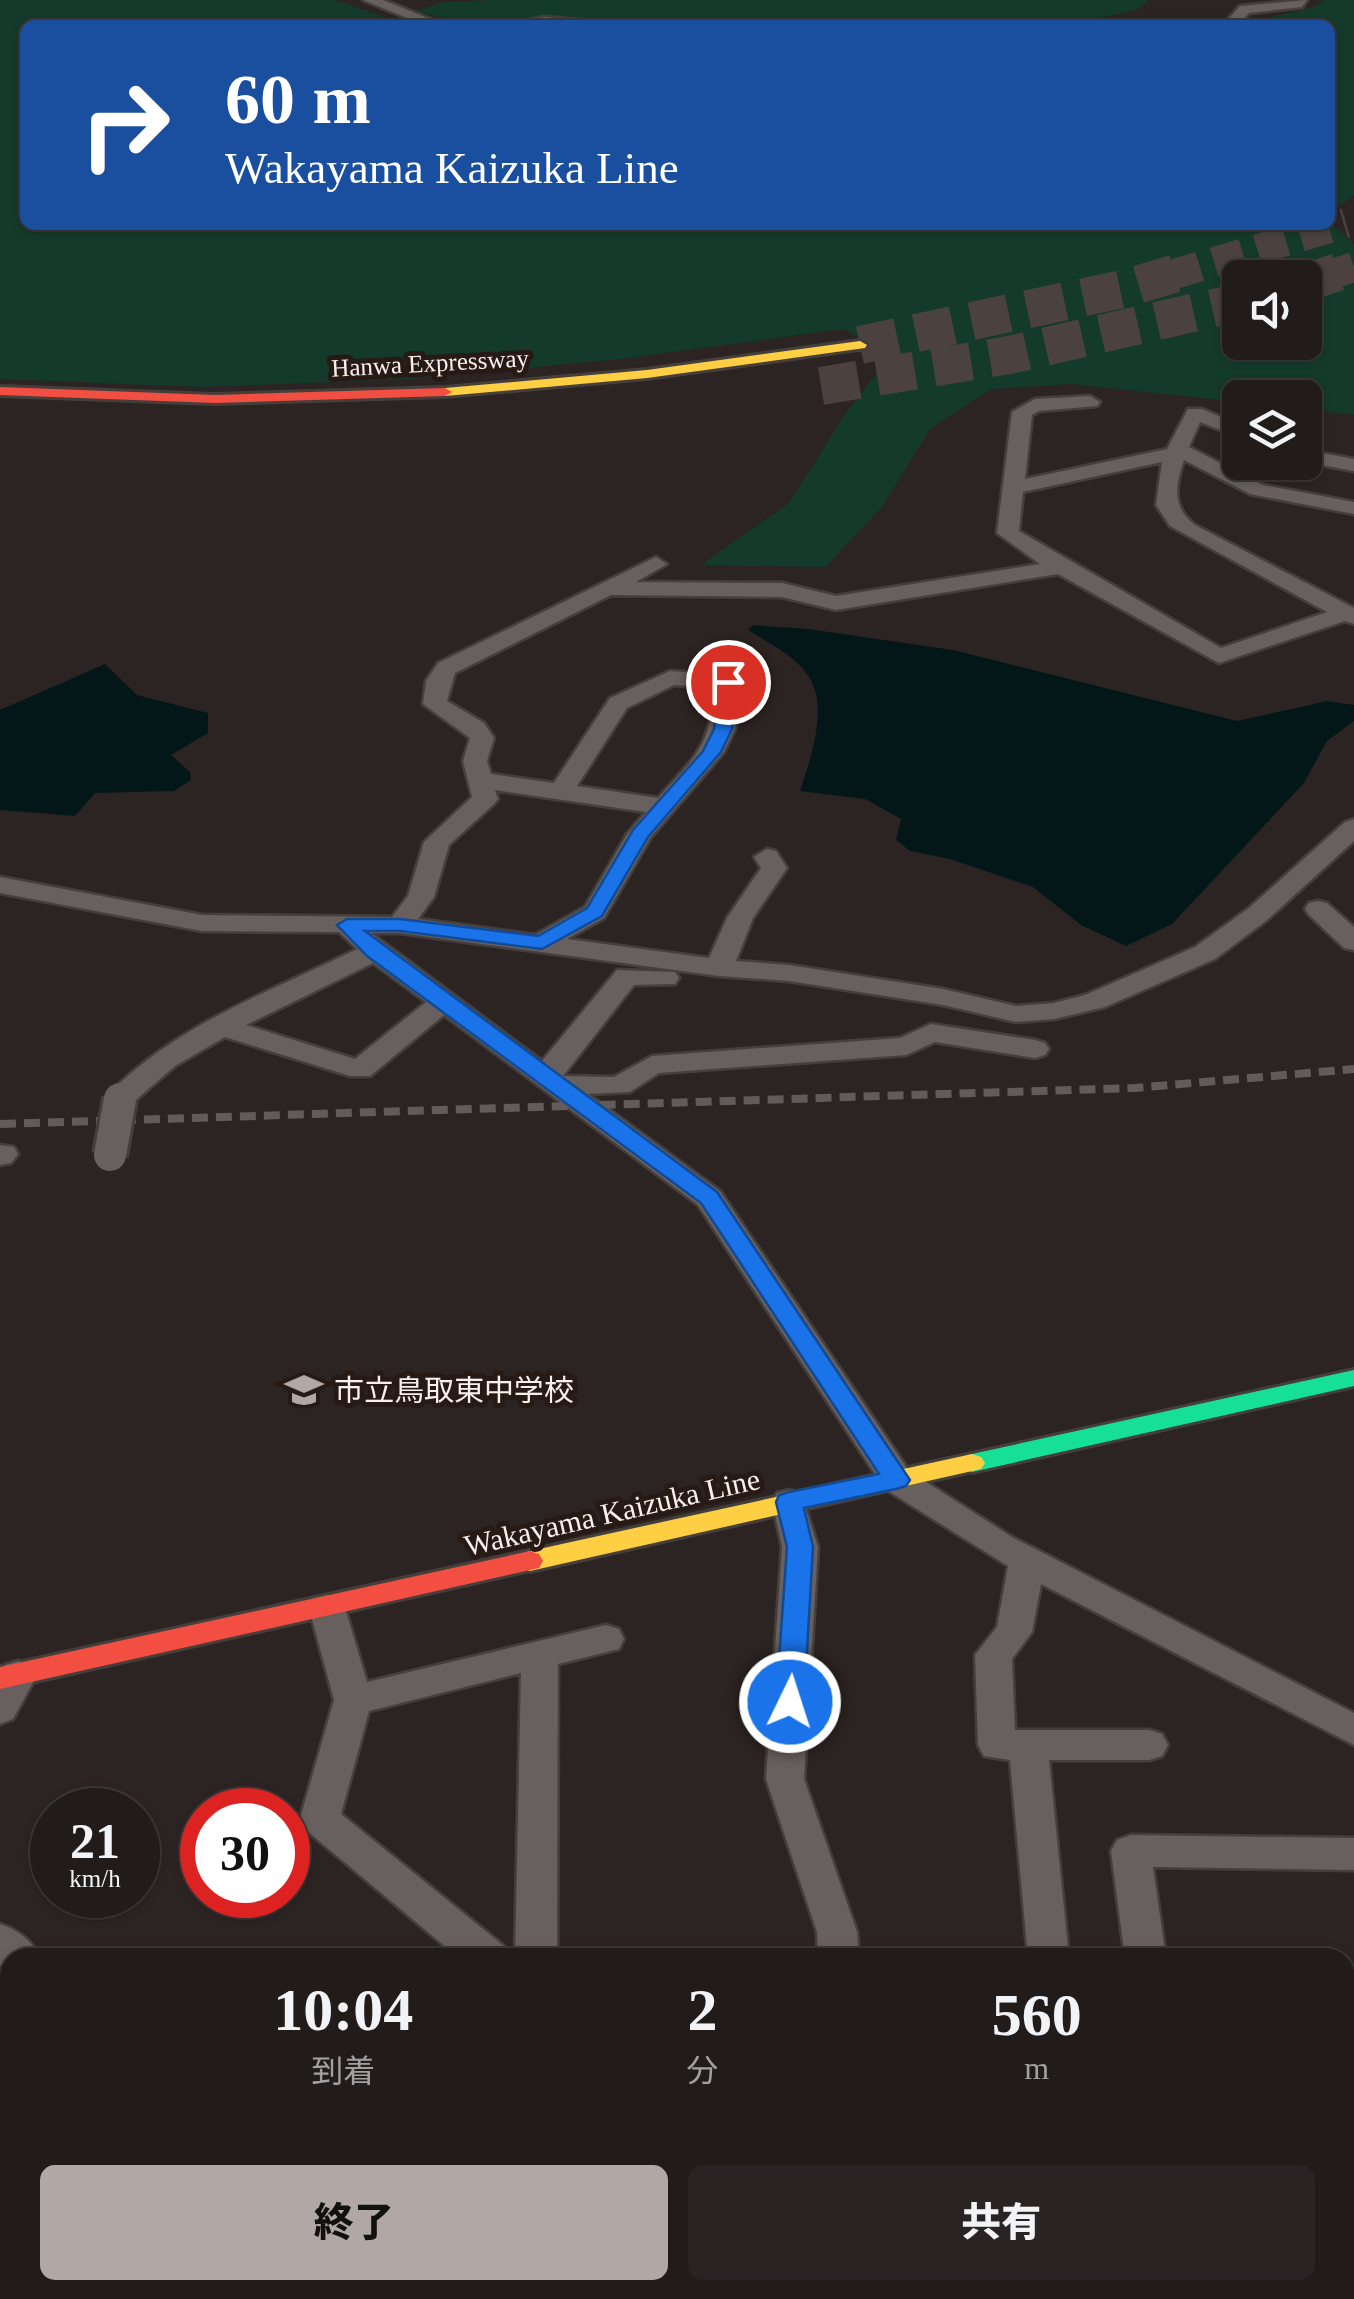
<!DOCTYPE html>
<html lang="ja">
<meta charset="utf-8">
<style>
:root{--surface:#211b1a;--page:#292423;--text:#f1f3f6;--muted:#a2a1a2;--line:#3e3939;--accent:#b1a8a5}
body{margin:0;font-family:"Times New Roman","Noto Sans JP",serif;background:var(--page);color:var(--text);height:100vh;display:flex;flex-direction:column;font-size:38px;white-space:nowrap}
*{box-sizing:border-box;margin:0}
p{font-size:32px;color:var(--muted)}
.icon{flex:none;width:55px;height:55px;fill:none;stroke:currentColor;stroke-width:2;stroke-linecap:round;stroke-linejoin:round}
.map{position:relative;flex:1;overflow:hidden}
.panel{position:absolute;left:0px;top:1948px;width:1355px;height:352px;display:flex;flex-direction:column;background:var(--surface);border-radius:30px 30px 0 0;box-shadow:0 2px 8px #0004,0 0 0 2px var(--line)}
.panel>*{flex:none}
.top-card{position:absolute;left:20px;top:20px;width:1315px;height:210px;border-radius:15px;box-shadow:0 2px 8px #0004,0 0 0 2px var(--line);background:#1a4fa0;color:#fff;overflow:hidden}
.controls{position:absolute;left:1222px;top:260px;display:grid;gap:20px}
.controls a{display:grid;place-items:center;width:100px;height:100px;border-radius:15px;background:var(--surface);box-shadow:0 2px 8px #0004,0 0 0 2px var(--line);font-size:50px}
.speed{position:absolute;left:30px;top:1788px;display:flex;gap:20px;font-size:50px;font-weight:700;text-align:center}
.speed>*{display:grid;place-content:center;width:130px;height:130px;border-radius:50%;background:var(--surface);box-shadow:0 2px 8px #0004,0 0 0 2px var(--line);line-height:1}
.speed small{font-size:25px;font-weight:400}
.speed .limit{border:15px solid #d22;background:#fff;color:#111}
.pin{position:absolute;display:grid;place-items:center;width:85px;height:85px;color:#fff;margin:-42px;border:5px solid #fff;border-radius:50%;box-shadow:0 2px 10px #0007}
.me{position:absolute;width:110px;margin:-55px;rotate:4deg;stroke-linejoin:round;filter:drop-shadow(0 0 8px #0008)}
.turn{display:flex;align-items:center;gap:35px;height:210px;padding:0 40px;font-size:45px}
.turn .icon{width:130px;height:130px;stroke-width:2.5}
.turn b{display:block;font-size:70px;line-height:85px}
.eta{display:flex;justify-content:space-evenly;align-items:center;height:170px;text-align:center}
.eta b{font-size:60px;font-weight:800;line-height:70px}
.cta{display:flex;gap:20px;margin-top:auto;padding:20px 40px}
.cta a{flex:1;height:115px;border-radius:15px;background:var(--accent);color:#111;font-size:40px;font-weight:800;line-height:115px;text-align:center}
.cta a+a{background:var(--page);color:var(--text)}
.map>svg:first-child{display:block}
.green{fill:#143a2b;fill-rule:evenodd}
.water{fill:#041718}
.lines{fill:none;stroke-linecap:round;stroke-linejoin:round}
.highway-tunnel-far1{stroke:#4b4240;stroke-width:30;stroke-dasharray:30 15;stroke-linecap:butt}
.highway-tunnel{stroke:#4b4240;stroke-width:38;stroke-dasharray:38 19;stroke-linecap:butt}
.street-casing{stroke:#453f3c;stroke-width:5}
.fast-casing{stroke:#453f3c;stroke-width:6}
.slow-casing{stroke:#453f3c;stroke-width:6}
.jam-casing{stroke:#453f3c;stroke-width:6}
.street{fill:#67605e;fill-rule:evenodd}
.fast{fill:#16e098;fill-rule:evenodd}
.slow{fill:#ffcf43;fill-rule:evenodd}
.jam{fill:#f24e42;fill-rule:evenodd}
.rail{stroke:#625b59;stroke-width:8;stroke-dasharray:16 8;stroke-linecap:butt}
.street-bridge-casing{stroke:#453f3c;stroke-width:38;stroke-linecap:butt}
.street-bridge{stroke:#67605e;stroke-width:32}
.route{fill:#1a73e8;stroke:#114b97;stroke-width:2.5}
.labels{text-anchor:middle;dominant-baseline:central;stroke-width:10;stroke-linejoin:round;paint-order:stroke}
.far-street-label{font-size:25px;fill:#f9efeb;stroke:#271914}
.poi-label{font-size:30px;fill:#f9efeb;stroke:#271914;text-anchor:start}
.street-label{font-size:30px;fill:#f9efeb;stroke:#271914}
</style>
<div class="map">
<svg width="1354" height="2299" viewBox="0 0 1354 2299">
<rect width="100%" height="100%" fill="#2c2422"/>
<!-- green -->
<path class="green" d="M0 0H335L408 25H25V225L639 227 1330 222 1354 244V415L1305 409V398H1240V402L1071 384 991 389 930 429 882 507 825 567 701 565 789 503 844 416 890 356 844 329 620 359 412 379 201 387 0 379ZM1240 278H1305V342H1240Z
M491 0H1148L1136 10 1070 25H611L568 16 466 24 416 11 443 2Z
M1324 0H1354V195L1330 214V25H1250C1274 11 1311 14 1324 0Z"/>
<!-- water -->
<path class="water" d="M753 625 808 629 953 650 1237 721 1327 701 1354 705V721L1327 741 1304 783 1172 924 1126 946 1081 925 1033 887 950 859 910 851 896 840 901 819 865 799 800 791C810 760 829 708 809 677 796 656 768 643 748 630Z
M105 664 137 695 208 713V733L171 755 190 772 191 780 174 791 95 793 75 816 0 810V710Z"/>
<g class="lines">
<!-- highway-tunnel-far1 -->
<path class="highway-tunnel-far1" d="M1171 275 1346 223
M1330 275 1354 267"/>
<!-- highway-tunnel -->
<path class="highway-tunnel" d="M1305 283 1338 272
M860 345 1127 288 1180 272
M821 386 1009 355 1240 302"/>
<!-- street casing -->
<g class="street-casing">
<path id="street" d="M363 0H383L445 25H424Z
M1307 0 1302 7 1249 13 1238 25H1223L1240 6Z
M544 17 591 21 598 25H507Z
M1090 396 1100 402 1097 406 1039 411 1032 415 1025 479 1167 449 1188 409H1202L1240 425V438L1200 422 1189 447 1263 485 1354 502V514L1250 494 1184 460C1175 487 1172 507 1195 525L1354 608V624L1345 621 1219 663 1058 574 836 610 782 597 611 595 455 673 447 701 484 723 494 738 487 761 491 774 554 783 610 698 670 671 728 675 740 682 735 729 724 752 651 837 604 918 567 939 709 958 727 918 761 868 754 857 767 849 776 851 787 868 753 918 736 961 789 965 943 989 1016 1006 1054 1003 1085 995 1195 947 1249 908 1345 822 1354 819V841L1267 920 1215 959 1105 1007 1054 1019 1016 1022 943 1005 789 981 719 976 400 933H371L542 1061 617 970 675 972 679 978 675 984 634 985 563 1076 614 1077 652 1056 900 1038 931 1024 1035 1040 1045 1043 1049 1049 1045 1055 1035 1058 935 1042 906 1055 659 1073 630 1092 588 1094 720 1191 909 1471 1012 1537 1354 1713V1745L1041 1584 1032 1632 1012 1659 1015 1730H1149L1162 1734 1168 1745 1162 1756 1149 1760H1049L1069 1958H1028L1010 1760 984 1756 978 1745 975 1655 997 1627 1008 1566 885 1489 698 1205 444 1015 370 1076H350L225 1037 175 1066 130 1105H110L105 1099 110 1093C175 1025 274 990 357 949L339 932 202 931 0 893V877L202 915 392 917 408 896 424 842 472 797 463 761 470 738 423 704 426 681 438 663 656 557 667 564 636 582 782 583 836 596 1040 564 997 533 1012 412 1035 399ZM1162 462 1156 505 1170 526 1327 612 1221 648 1019 531 1023 492ZM674 685 715 688C709 749 697 754 658 798L577 786 627 708ZM495 790 646 812 627 834 585 907 535 935 418 919 434 897 449 845 494 804 498 799ZM373 963 426 1002 355 1059 246 1025Z
M1305 450 1354 459V471L1305 462Z
M1318 901 1327 903 1354 927V950L1344 948 1309 915 1305 909 1309 903Z
M0 1145 14 1147 18 1154 11 1163 0 1165Z
M789 1490 801 1493 818 1547 804 1779 857 1932 859 1958H818L817 1932 766 1779 782 1547 772 1502 777 1493Z
M327 1595 340 1598 345 1608 367 1682 606 1625 619 1629 624 1639 619 1649 558 1664 557 1958H515L521 1673 369 1711 341 1814 504 1946 509 1958H459L306 1830 300 1819 334 1700 309 1608 314 1598Z
M18 1661 31 1665 37 1675 13 1719 0 1724V1674L5 1665Z
M1131 1835 1354 1838V1870L1153 1867 1166 1958H1125L1111 1851 1117 1840Z
M0 1924C18 1930 32 1940 40 1958H10V1972L0 1966Z
M10 2073V2128L0 2132V2077Z
M133 2290H179L175 2299H133Z
M766 2290H812L809 2299H763Z"/>
</g>
<!-- fast casing -->
<g class="fast-casing">
<path id="fast" d="M1354 1370V1386L972 1472 963 1469 959 1463 963 1457 972 1454Z"/>
</g>
<!-- slow casing -->
<g class="slow-casing">
<path id="slow" d="M860 341 867 345 865 348 647 378 445 396 438 392 445 388 647 370Z
M972 1454 981 1457 985 1463 981 1469 530 1571 521 1568 517 1561 521 1554 530 1551Z"/>
</g>
<!-- jam casing -->
<g class="jam-casing">
<path id="jam" d="M0 387 215 395 445 388 452 392 445 396 215 403 0 395Z
M530 1551 539 1554 543 1561 539 1568 0 1689V1667Z"/>
</g>
<!-- street -->
<use href="#street" class="street"/>
<!-- fast -->
<use href="#fast" class="fast"/>
<!-- slow -->
<use href="#slow" class="slow"/>
<!-- jam -->
<use href="#jam" class="jam"/>
<!-- rail -->
<path class="rail" d="M0 1124 1135 1088 1354 1069"/>
<!-- street-bridge casing -->
<g class="street-bridge-casing">
<path id="street-bridge" d="M110 1155 120 1099"/>
</g>
<!-- street-bridge -->
<use href="#street-bridge" class="street-bridge"/>
</g>
<!-- route -->
<path class="route" d="M728 676 737 682 732 729 721 752 648 837 602 916 542 949 400 931H365L717 1192 910 1480 906 1486 896 1489 804 1508 813 1547 804 1702 800 1710 790 1713 780 1710 776 1702 787 1547 776 1502 779 1495 789 1492 879 1474 701 1203 367 956 337 925 347 919H400L538 936 587 908 633 830 703 751 714 729 719 682Z"/>
<!-- icons -->
<defs>
<g id="school-bare" transform="scale(3)"><path d="M0-5L7-2L0 1L-7-2ZM-4 1L0 2.5L4 1V4Q0 6-4 4Z" fill="#b1a8a5" stroke="#271914" stroke-width="2.5" paint-order="stroke"/></g>
</defs>
<g fill-rule="evenodd">
<use href="#school-bare" x="304" y="1390"/>
</g>
<g class="labels">
<!-- far-street labels -->
<g class="far-street-label">
<text transform="translate(430 363) rotate(-3)">Hanwa Expressway</text>
</g>
<!-- poi labels -->
<g class="poi-label">
<text x="334" y="1390">市立鳥取東中学校</text>
</g>
<!-- street labels -->
<g class="street-label">
<text transform="translate(612 1512) rotate(-13)">Wakayama Kaizuka Line</text>
</g>
</g>
</svg>
<div class="controls">
<a><svg class="icon" aria-label="sound" viewBox="0 0 24 24"><path d="M4 9h4l5-4v14l-5-4H4zM17 9q2 3 0 6"/></svg></a>
<a><svg class="icon" aria-label="layers" viewBox="0 0 24 24"><path d="M12 4l9 5-9 5-9-5zM3 14l9 5 9-5"/></svg></a>
</div>
<div class="speed"><div>21<small>km/h</small></div><div class="limit">30</div></div>
<div class="pin" style="left:728px;top:682px;background:#d93025"><svg class="icon" aria-label="arrive" viewBox="0 0 24 24"><path d="M6 21V4h12l-3 4 3 4H6"/></svg></div>
<svg class="me" style="left:790px;top:1702px" viewBox="-20 -20 40 40"><circle r="17" fill="#1a73e8" stroke="#fff" stroke-width="3"/><path d="M0-11L8 9 0 5-8 9z" fill="#fff"/></svg>
<div class="top-card">
<div class="turn"><svg class="icon" aria-label="right" viewBox="0 0 24 24"><path d="M7 20v-9h11M14 6l5 5-5 5"/></svg><div><b>60 m</b>Wakayama Kaizuka Line</div></div>
</div>
<section class="panel">
<div class="eta">
<div><b>10:04</b><p>到着</p></div>
<div><b>2</b><p>分</p></div>
<div><b>560</b><p>m</p></div>
</div>
<div class="cta"><a>終了</a><a>共有</a></div>
</section>
</div>
